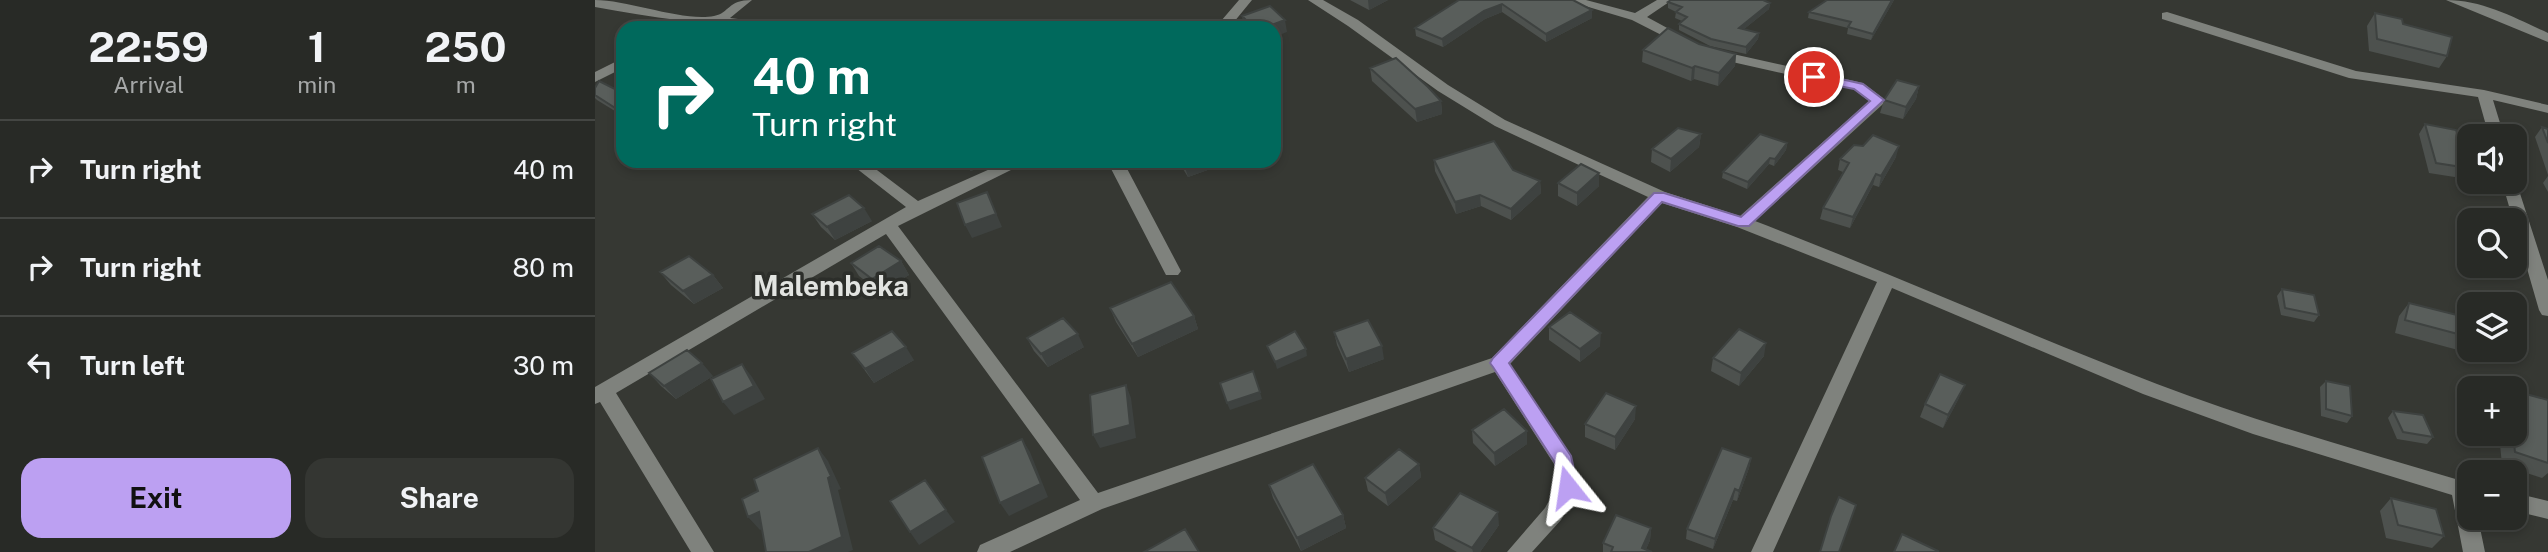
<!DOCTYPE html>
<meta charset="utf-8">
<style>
:root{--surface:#282a26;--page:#343632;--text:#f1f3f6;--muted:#a5a7a7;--line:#444643;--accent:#bca0f2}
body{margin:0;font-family:"Public Sans",sans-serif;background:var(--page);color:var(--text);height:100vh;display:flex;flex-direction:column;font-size:26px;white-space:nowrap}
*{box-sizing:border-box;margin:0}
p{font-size:23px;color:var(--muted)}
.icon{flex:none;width:38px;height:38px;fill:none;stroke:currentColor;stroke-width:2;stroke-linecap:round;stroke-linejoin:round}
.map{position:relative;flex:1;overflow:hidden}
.side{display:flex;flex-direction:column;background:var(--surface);width:595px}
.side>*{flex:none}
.top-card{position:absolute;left:21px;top:21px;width:665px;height:147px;border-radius:21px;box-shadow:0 4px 10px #0003,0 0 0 2px var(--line);background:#00695c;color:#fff;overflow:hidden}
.controls{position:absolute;left:1862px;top:124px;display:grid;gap:14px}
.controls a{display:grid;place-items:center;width:70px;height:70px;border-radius:14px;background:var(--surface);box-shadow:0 4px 10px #0003,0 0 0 2px var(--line);font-size:35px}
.pin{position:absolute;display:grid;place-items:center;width:60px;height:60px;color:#fff;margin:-30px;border:4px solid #fff;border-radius:50%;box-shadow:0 2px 7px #0007}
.me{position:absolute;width:77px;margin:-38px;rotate:345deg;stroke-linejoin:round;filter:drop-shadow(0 0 5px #0008)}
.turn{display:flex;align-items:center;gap:24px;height:147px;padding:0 21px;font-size:32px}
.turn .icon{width:91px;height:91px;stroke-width:2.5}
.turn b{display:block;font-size:49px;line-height:60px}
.eta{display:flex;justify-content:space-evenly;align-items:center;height:119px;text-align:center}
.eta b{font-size:42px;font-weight:700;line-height:49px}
.primary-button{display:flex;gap:14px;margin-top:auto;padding:14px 21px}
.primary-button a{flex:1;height:80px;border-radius:21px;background:var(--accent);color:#111;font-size:28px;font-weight:700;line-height:80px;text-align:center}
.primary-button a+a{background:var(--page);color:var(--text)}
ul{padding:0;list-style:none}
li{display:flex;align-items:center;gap:21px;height:98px;padding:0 21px;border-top:2px solid var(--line)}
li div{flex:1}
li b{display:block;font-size:26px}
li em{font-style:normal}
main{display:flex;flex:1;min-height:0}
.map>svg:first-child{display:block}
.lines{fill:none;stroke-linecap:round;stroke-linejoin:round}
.street{fill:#7f827d;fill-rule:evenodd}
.wall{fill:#4d514e}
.shaded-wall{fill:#3e4240}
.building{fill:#595e5b;stroke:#3e4240;stroke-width:2}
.route{fill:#bca0f2;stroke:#7a689d;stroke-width:2}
.labels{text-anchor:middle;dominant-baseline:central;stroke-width:7;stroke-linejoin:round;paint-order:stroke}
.district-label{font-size:28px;font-weight:bold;fill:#e2e4e1;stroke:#2c2e2a}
</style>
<main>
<section class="side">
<div class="eta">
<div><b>22:59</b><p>Arrival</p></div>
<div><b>1</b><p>min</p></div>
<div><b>250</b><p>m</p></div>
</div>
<ul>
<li><svg class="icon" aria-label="right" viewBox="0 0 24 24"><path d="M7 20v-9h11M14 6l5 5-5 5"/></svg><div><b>Turn right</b></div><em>40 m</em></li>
<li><svg class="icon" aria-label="right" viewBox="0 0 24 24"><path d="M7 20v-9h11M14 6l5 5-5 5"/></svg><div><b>Turn right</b></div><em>80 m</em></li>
<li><svg class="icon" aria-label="left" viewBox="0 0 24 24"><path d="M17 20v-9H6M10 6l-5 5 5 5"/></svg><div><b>Turn left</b></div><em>30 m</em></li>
</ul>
<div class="primary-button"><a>Exit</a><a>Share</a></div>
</section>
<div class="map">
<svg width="1953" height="552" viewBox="0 0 1953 552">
<rect width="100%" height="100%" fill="#363833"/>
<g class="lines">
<!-- street -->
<path class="street" d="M0 0C34 0 88 22 119 16 135 13 132 0 157 0L135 18 182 24 189 28C125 28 63 18 0 7Z
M644 0H657L634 28H620Z
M713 0H728L763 20 853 85 910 120 1070 192 1145 216 1274 101 1258 89 1115 57V51L1120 50 1268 83 1288 98 1290 101 1288 104 1160 221C1295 273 1427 332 1562 384 1664 423 1770 452 1874 483V518H1883L1890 552H1868L1857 495 1658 434 1548 394 1297 288 1178 552H1156L1282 282 1142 227 1067 203 915 364 976 456 984 487 966 520 937 552H912L950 508 962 486 959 464 900 372 507 509 415 552H382L385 545 485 500 291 234 21 393 119 552H96L5 402 0 404V387L311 207 252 161H270L323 201 413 161H434L303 226 503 493 897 358 1053 197 900 126 843 91 753 26Z
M970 0H991L1040 13 1062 0H1077L1052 17 1098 42 1096 45H1086L1037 20Z
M1851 0C1888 0 1920 18 1953 33V42Z
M1572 12 1761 71 1889 90 1953 105V113L1898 100 1909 136H1894L1883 97 1754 78 1567 19V13Z
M28 58V68L0 82V72Z
M512 161H528L586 271 583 275H571Z
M1920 178 1953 280V316L1947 315 1944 310 1907 182H1920Z
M1920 493 1953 501V519L1920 511Z"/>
</g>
<!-- wall -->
<path class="wall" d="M755 0H793L774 10Z
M864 0 997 10V18L951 42 907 12 890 19 848 47 821 36 820 28Z
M1232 0H1299L1276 40 1252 34 1253 28 1213 18 1214 12Z
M1073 2 1175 3 1174 9 1149 29 1164 33 1163 39 1151 54 1115 46 1084 30V24L1087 21 1080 18 1081 12 1073 8Z
M1780 13 1808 24 1852 56 1844 68 1774 51 1772 26Z
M647 16 692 32 679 28H650Z
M1104 44 1141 54 1140 66 1123 86 1099 79 1096 81 1047 62 1048 50Z
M775 68 846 101 847 114 822 122 777 81Z
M1324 86 1321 99 1308 119 1285 113 1289 100Z
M0 88 28 93V116L2 100 0 98Z
M1830 124 1873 168 1866 178 1834 173 1824 134Z
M1947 127 1953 129V175L1940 137Z
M1106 134 1104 147 1075 172 1056 162 1057 149Z
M1192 143 1191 150 1179 166 1174 164 1152 189 1127 178 1128 172Z
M1301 157 1284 187 1278 185 1255 228 1225 219 1228 208 1248 172 1243 170 1245 159Z
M839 160 918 170 945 181 946 193 916 220 886 206 861 214 840 171Z
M366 161H397L376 171Z
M583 161H634L635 162 593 177Z
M1004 173V186L982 206 963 196V183Z
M1953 176V192L1948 183Z
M217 214 277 221 240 240 226 227Z
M306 261 314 275 285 292 264 276 256 263Z
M65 272 118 275 128 288 99 304 76 285Z
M1687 289 1724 315 1719 322 1686 315 1682 296Z
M1814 303 1874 318V350H1908L1900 360 1800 333 1804 316Z
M515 308 599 316 603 329 543 357 521 322Z
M954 327 1005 346 985 362 954 340Z
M739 332 789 359 754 372 742 345Z
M432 338 489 347 453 367 439 351Z
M257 353 319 360 279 383Z
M1169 356 1144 386 1116 371 1118 358Z
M54 373 118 376 81 399 66 386Z
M1731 381 1757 416 1752 423 1726 416 1725 387Z
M1883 382 1908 388H1877Z
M1874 392V410L1871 395Z
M1364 398 1348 428 1325 417 1330 404Z
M1953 400V473L1947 478 1907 465 1904 434H1920Z
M1798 411 1838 437 1832 444 1802 439 1793 418Z
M1040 419 1020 450 990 437V424Z
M877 430 932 431V444L900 466 878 443Z
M1156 458 1154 468 1142 501 1138 500 1118 549 1091 539 1092 529Z
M824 464 826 477 793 506 773 491 770 478Z
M674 485 748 515 751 528 706 551 678 498Z
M1796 498 1849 536 1837 548 1791 538 1785 511Z
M904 525 885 552H862L840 540 838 528Z
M1056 528 1055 540 1051 549 1057 552H1008V543Z"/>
<!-- shaded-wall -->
<path class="shaded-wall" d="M773 0H793L774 10Z
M1297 0H1299L1276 40 1278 34Z
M1175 3 1174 9 1143 34 1144 28Z
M907 4V12L890 19 848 47 847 39 889 11Z
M997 10V18L951 42V34Z
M690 20 692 32 679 37V28H668Z
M1164 33 1163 39 1151 54V47Z
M1141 54 1140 66 1123 86 1124 73Z
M1100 66 1099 79 1096 81 1097 68Z
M1324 86 1321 99 1308 119 1311 107Z
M846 101 847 114 822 122 820 109Z
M1106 134 1104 147 1075 172 1076 159Z
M1192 143 1191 150 1179 166 1180 159Z
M1304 146 1301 157 1284 187 1286 176Z
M1175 158 1174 164 1152 189 1153 182Z
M371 161H397L376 171Z
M597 161H634L635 162 593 177 589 164Z
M1004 173V186L982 206V193Z
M1281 174 1278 185 1255 228 1258 217Z
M945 181 946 193 916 220V209Z
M392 192 407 227 377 238 370 225Z
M885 195 886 206 861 214 860 202Z
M269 208 277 221 240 240 232 227Z
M306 261 314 275 285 292 277 279Z
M118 275 128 288 99 304 88 291Z
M599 316 603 329 543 357 537 344Z
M1006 333 1005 346 985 362V349Z
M483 334 489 347 453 367 446 354Z
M1171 343 1169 356 1144 386 1146 373Z
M787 346 789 359 754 372 751 359Z
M311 347 319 360 279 383 270 369Z
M711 349 712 356 682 369 680 362Z
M107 363 118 376 81 399 69 386Z
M147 364 157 377 170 399 139 415 128 402Z
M531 385 536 398 541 438 505 448 498 435Z
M1370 385 1364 398 1348 428 1353 415Z
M665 392 667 399 635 410 632 403Z
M1041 406 1040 419 1020 450V437Z
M932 431V444L900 466 899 453Z
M427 439 435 452 453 497 414 516 405 503Z
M223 448 233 461 246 489 243 490 258 550 253 552H214Z
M1156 458 1154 468 1142 501 1144 491Z
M824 464 826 477 793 506 790 493Z
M1140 489 1138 500 1118 549 1120 539Z
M351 510 360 522 324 545 315 532Z
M164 512 175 525 165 530 153 517Z
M903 512 904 525 885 552H878L877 548Z
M748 515 751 528 706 551 702 538Z
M1056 528 1055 540 1050 552 1047 548Z"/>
<!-- building -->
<path class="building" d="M864 0H978L997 10 951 34 907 4 889 11 847 39 820 28Z
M1076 0H1168L1175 3 1144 28 1164 33 1151 47 1116 39 1084 24 1092 17 1081 12 1087 7 1073 2Z
M1232 0H1297L1278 34 1253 27 1256 22 1214 12Z
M675 6 690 20 668 28H659L647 16Z
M1780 13 1807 19 1808 24 1857 37 1852 56 1782 39Z
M210 24 232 28H209Z
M1073 28 1104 44 1141 54 1124 73 1100 66 1097 68 1048 50Z
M801 58 833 87 846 101 820 109 775 68Z
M1302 80 1324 86 1311 107 1289 100Z
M4 81 28 93V113L0 95V88Z
M1830 124 1861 130 1873 168 1841 163Z
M1947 127 1953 129V143Z
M1083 128 1106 134 1076 159 1057 149Z
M1165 134 1192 143 1180 159 1175 158 1153 182 1128 172Z
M1278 135 1304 146 1286 176 1281 174 1258 217 1228 208 1254 163 1245 159 1259 145 1268 146Z
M899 141 918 170 945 181 916 209 885 195 860 202 839 160Z
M986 164 1004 173 982 193 963 183Z
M392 192 401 214 370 225 362 203Z
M254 195 269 208 232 227 217 214Z
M284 246 306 261 277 279 256 263Z
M94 256 118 275 88 291 65 272Z
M576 282 599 316 537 344 515 308Z
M1687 289 1719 295 1724 315 1690 308Z
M1814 303 1874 318V337L1810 320Z
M975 312 1006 333 985 349 954 327Z
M468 318 483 334 446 354 432 338Z
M773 320 787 346 751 359 739 332Z
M1144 329 1171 343 1146 373 1118 358Z
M297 331 311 347 270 369 257 353Z
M700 331 711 349 680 362 672 346Z
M92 350 107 363 69 386 54 373Z
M147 364 159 386 128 402 116 379Z
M658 371 665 392 632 403 625 383Z
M1345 374 1370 385 1353 415 1330 404Z
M1731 381 1755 386 1757 416 1731 409Z
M1883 382 1908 388H1884Z
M531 385 535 425 498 435 495 395Z
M1920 391 1953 400V463L1920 452 1918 434H1920Z
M1011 393 1041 406 1020 437 990 424Z
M909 409 932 431 899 453 877 430Z
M1798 411 1828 415 1838 437 1808 432Z
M427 439 446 484 405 503 387 457Z
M223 448 236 476 233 478 247 537 214 552H171L164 512 153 517 147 499 163 491 159 479Z
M1127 448 1156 458 1144 491 1140 489 1120 539 1092 529Z
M804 449 824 464 790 493 770 478Z
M718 464 748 515 702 538 674 485Z
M330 480 351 510 315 532 295 501Z
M865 493 903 512 877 548 838 528Z
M1244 497 1261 505 1244 552H1245H1225L1236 516Z
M1796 498 1841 509 1849 536 1803 525Z
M1021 515 1056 528 1047 548 1057 552H1016L1018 547 1008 543Z
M590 529 604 552H549Z
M1307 534 1343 551V552H1299Z"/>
<!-- route -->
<path class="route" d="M1219 73 1268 84 1289 100 1154 226H1143L1067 202 914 363 976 456 983 487 980 493 973 495 966 493 960 463 898 367 895 363 898 358 1059 193H1069L1146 217 1275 101 1259 89 1214 80 1212 77Z"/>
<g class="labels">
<!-- district labels -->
<g class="district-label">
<text x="236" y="285">Malembeka</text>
</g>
</g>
</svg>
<div class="controls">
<a><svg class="icon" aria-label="sound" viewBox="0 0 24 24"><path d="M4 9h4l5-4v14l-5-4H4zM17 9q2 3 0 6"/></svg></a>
<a><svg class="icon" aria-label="search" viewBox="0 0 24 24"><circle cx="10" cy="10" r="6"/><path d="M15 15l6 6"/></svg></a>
<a><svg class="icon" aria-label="layers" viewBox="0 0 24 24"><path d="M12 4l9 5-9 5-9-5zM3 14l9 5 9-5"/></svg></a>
<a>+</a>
<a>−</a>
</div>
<div class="pin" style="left:1219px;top:77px;background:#d93025"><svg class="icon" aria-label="arrive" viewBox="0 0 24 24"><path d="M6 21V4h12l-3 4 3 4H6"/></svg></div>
<svg class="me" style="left:973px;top:487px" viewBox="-20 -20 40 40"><path d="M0-17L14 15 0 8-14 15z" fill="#bca0f2" stroke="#fff" stroke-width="4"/></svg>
<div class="top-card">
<div class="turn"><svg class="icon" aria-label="right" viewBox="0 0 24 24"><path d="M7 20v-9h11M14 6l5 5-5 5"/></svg><div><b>40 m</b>Turn right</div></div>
</div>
</div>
</main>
